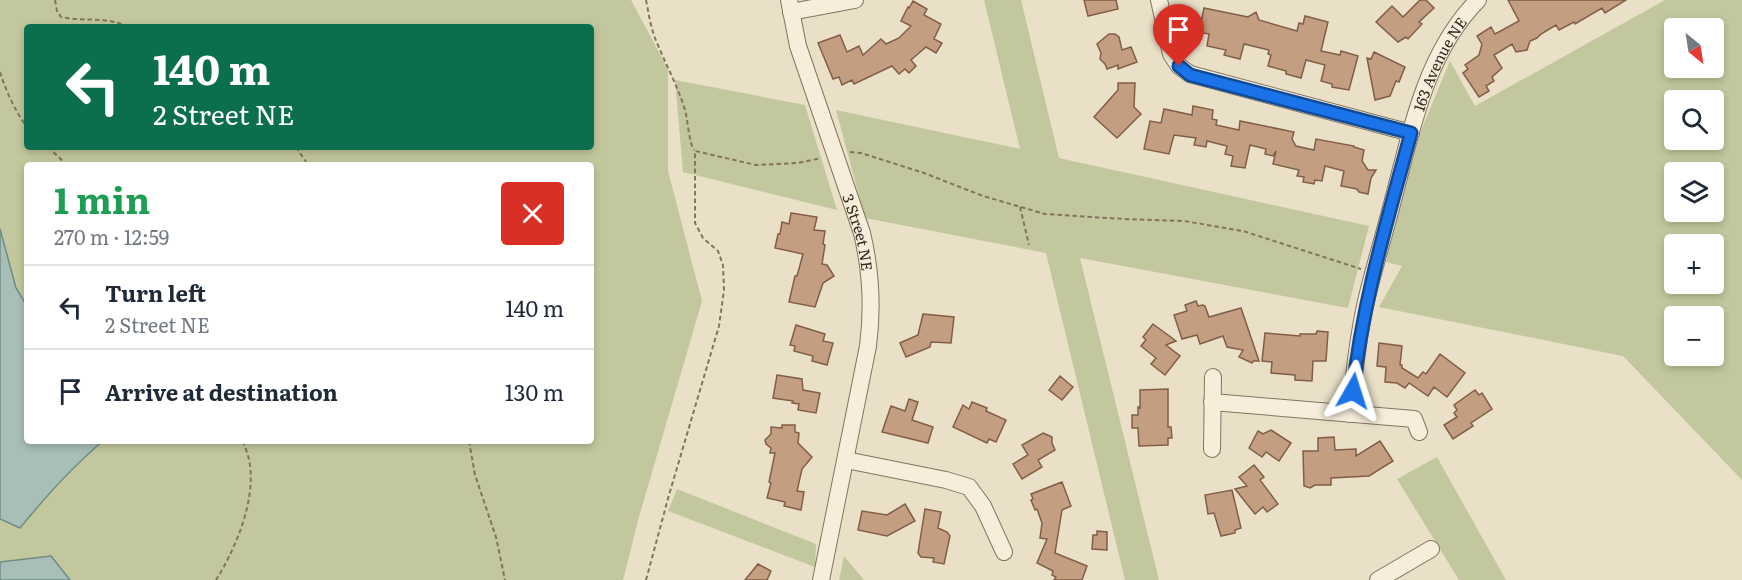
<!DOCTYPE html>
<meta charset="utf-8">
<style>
:root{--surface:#fff;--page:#f6f6f7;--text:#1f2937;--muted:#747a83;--line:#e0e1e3}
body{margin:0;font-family:Literata,serif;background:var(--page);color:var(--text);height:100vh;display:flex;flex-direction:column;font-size:22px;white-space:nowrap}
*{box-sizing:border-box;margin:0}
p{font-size:20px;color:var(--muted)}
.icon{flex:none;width:33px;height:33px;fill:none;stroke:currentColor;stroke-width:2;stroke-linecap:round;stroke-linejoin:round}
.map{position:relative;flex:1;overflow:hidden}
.sheet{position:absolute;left:24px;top:162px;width:570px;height:282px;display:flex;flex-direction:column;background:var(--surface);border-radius:6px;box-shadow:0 3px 9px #0003}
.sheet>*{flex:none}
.top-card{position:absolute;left:24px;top:24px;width:570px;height:126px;border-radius:6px;box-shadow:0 3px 9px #0003;background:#0b6e4f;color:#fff;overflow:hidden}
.needle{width:39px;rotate:150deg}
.fabs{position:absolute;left:1664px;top:18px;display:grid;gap:12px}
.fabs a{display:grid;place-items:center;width:60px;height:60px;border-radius:6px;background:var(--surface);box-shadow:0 3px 9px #0003;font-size:30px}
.pin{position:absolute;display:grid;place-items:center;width:51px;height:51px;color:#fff;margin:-62px -26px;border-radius:50% 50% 50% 0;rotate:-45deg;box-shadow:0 0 6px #0007}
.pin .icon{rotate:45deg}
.me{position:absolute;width:66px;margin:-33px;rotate:6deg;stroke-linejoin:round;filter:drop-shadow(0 0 4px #0008)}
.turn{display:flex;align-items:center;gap:21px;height:126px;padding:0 30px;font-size:27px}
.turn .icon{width:78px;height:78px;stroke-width:2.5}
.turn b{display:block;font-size:42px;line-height:51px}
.round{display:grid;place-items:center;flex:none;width:63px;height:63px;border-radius:6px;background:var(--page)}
.headline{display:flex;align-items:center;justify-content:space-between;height:102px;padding:0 30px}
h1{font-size:36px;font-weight:700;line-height:45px;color:#1e9e55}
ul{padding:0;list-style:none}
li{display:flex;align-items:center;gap:18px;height:84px;padding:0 30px;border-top:2px solid var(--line)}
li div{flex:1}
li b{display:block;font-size:22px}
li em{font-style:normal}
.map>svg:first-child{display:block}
.green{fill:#c2c79d;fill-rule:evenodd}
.water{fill:#a8bfb8;stroke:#708c85;stroke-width:1.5}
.building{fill:#c49e81;stroke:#815e47;stroke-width:1.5}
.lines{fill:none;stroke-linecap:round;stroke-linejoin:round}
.minor-casing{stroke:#84735f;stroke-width:18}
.path{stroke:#84735f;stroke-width:2;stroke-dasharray:4.5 3;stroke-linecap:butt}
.minor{stroke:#f6eeda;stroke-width:16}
.route-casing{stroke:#114b97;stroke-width:15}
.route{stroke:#1a73e8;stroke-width:10}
.labels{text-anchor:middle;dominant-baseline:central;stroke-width:6;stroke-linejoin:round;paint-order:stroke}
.street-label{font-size:15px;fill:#362b21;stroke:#f2ead7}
</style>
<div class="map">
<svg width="1742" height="580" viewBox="0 0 1742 580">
<rect width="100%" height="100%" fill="#eae0c8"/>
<!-- green -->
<path class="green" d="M0 0H631L668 69V171L702 301 639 517 623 580H0ZM27 27H591V147H27ZM27 165H591V441H27Z
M984 0H1021L1059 158 1369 226 1348 308 1080 258 1159 580H1125L1046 253 865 218 836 110 1020 149Z
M1665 0H1742V480L1623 356 1379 307 1402 266 1386 262 1417 140 1450 61 1475 106ZM1674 28H1713V68H1674ZM1674 100H1713V140H1674ZM1674 172H1713V212H1674ZM1674 244H1713V284H1674ZM1674 316H1713V356H1674Z
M675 80 805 105 837 210 683 172Z
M1437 457 1506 580H1459L1397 479Z
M677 489 816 544 815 567 668 511Z
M844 556 864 580H839Z"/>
<!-- water -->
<path class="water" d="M0 229 16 288 27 306V441H103C72 467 46 496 20 528L0 519Z
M51 556 70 580H0V562Z"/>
<!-- building -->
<path class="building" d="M1084 0H1116L1118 9 1088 16Z
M1420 0H1426L1434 8 1419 22 1422 24 1408 39 1406 37 1398 42 1376 22 1392 6 1403 17Z
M1508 0H1626L1605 13 1602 8 1575 24 1574 22 1559 30 1556 25 1541 34 1537 38 1530 41 1527 50 1516 52 1512 44 1494 55 1502 68 1492 77 1494 81 1486 86 1489 91 1479 97 1463 73 1468 69 1465 65 1479 55 1482 44 1477 36 1491 27 1495 34 1519 21Z
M913 1 927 9 924 15 941 24 934 39 942 43 936 53 926 47 911 60 916 66 909 73 905 69 899 74 892 66 854 84 852 80 842 85 839 77 833 79 818 43 840 35 847 52 859 46 863 55 881 39 886 44 899 38 911 26 901 21 908 7 909 8Z
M1204 8 1248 17 1256 12 1259 20 1297 31 1299 23 1303 24 1305 16 1328 22 1321 51 1340 55 1341 51 1358 56 1349 90 1332 87V84L1321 81 1325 65 1306 60 1301 78 1286 74V71L1268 66 1271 55 1268 54 1269 50 1244 44 1240 59 1224 55 1226 50 1207 46 1209 34 1199 32Z
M1109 34H1115L1119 37 1122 50 1131 47 1137 62 1118 69V65L1107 69 1105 64 1100 59 1101 53 1097 44Z
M1374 52 1405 67 1399 82 1396 81 1390 96 1375 100 1367 58 1371 59Z
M1118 83H1135L1134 107 1141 114 1117 138 1094 117 1118 90Z
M1193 106 1213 110 1212 119 1217 120 1216 125 1239 130 1240 121 1294 132 1292 139 1296 146 1314 150 1316 139 1354 146V147L1364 150 1362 161 1368 170H1376L1371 178 1368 194 1359 192 1357 189 1341 186 1344 171 1325 166 1322 181 1315 180 1314 184 1303 182 1304 177 1297 176 1299 170 1273 164 1276 151 1273 156 1265 154 1266 149 1250 145 1245 168 1231 166 1233 156 1225 154 1227 146 1207 141 1206 147 1194 145 1196 138 1174 135 1169 154 1144 149 1150 121 1161 123 1164 109 1192 115Z
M791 213 817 217 814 230 825 231 823 244 825 245 822 264 827 265 834 276 823 283 815 307 789 302 795 276H797L803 254 775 248 778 234H780L782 222 789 224Z
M1196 301 1198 306 1203 305 1205 306 1209 317 1241 308 1259 361H1253L1252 363 1239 357 1243 350 1227 347 1223 336 1200 344 1197 335 1182 339 1174 315 1187 311 1185 305Z
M923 314 954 317 951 343 931 342 930 347 906 357 900 343 918 335Z
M1153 324 1176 341 1166 345 1180 356 1165 375 1151 364 1156 358 1141 346 1146 340 1143 337Z
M796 325 825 334 823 341 833 343 827 365 812 361 813 356 794 351 795 346 790 345Z
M1317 331 1328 332 1326 361H1313L1312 381 1295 380V375L1271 373 1272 362 1262 361 1265 333 1300 336V334H1316Z
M1379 343 1402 346 1400 365H1402V368L1418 378 1423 372 1426 374 1440 354 1465 373 1447 397 1434 387 1428 396 1409 383 1405 388 1397 383 1385 382 1386 367 1377 366Z
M777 375 802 379 803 390 820 393 816 413 798 410 799 404 792 403 793 401 773 398Z
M1060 376 1073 387 1062 400 1049 390Z
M1168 389V427H1171L1172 438H1168V445L1139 446 1138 428H1132V415H1138V407L1140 408V390Z
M1475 390 1479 395 1482 393 1492 409 1471 423 1473 426 1453 439 1444 425 1457 417 1454 413 1457 410 1454 405Z
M909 399 918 402 912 420 933 427 928 443 882 432 891 406 905 411Z
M972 402 987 408 986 411 1006 420 996 442 989 439 987 443 953 427 963 405 969 409Z
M782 425H795V432L799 433 798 443 812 457 802 469 797 491 804 492 801 510 784 506 785 502 767 498 771 483 769 482 775 453H770L771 448 766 444 765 440 771 434V427L782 428Z
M1271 430 1291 443 1279 461 1266 452 1262 457 1249 448 1258 431 1263 434Z
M1043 433 1052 437V443L1055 450 1038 460 1042 467 1022 479 1013 464 1028 455 1022 445Z
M1334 437 1335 450 1356 449V456L1380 441 1393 461 1369 476 1331 478V485H1315L1310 488 1304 486 1303 451H1318V438Z
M1254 465 1264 477 1260 480 1278 504 1267 512 1263 507 1255 514 1235 489 1247 486 1239 477Z
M1062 482 1071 506 1062 510 1055 553 1087 566 1082 580H1054L1056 577 1052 575 1053 571 1037 563 1047 539 1040 538 1042 523 1037 509 1035 510 1031 500 1033 499 1031 494Z
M1232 490 1241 528 1235 530V533L1221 536 1214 513 1208 514 1205 495Z
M905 504 915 521 887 536 858 530 862 511 887 515Z
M925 509 941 512 938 528 947 532 950 536 944 564 933 562 934 558 921 557 918 553Z
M1097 531 1107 532V550L1092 549 1093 535H1097Z
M758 564 771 571 767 580H745Z"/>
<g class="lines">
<!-- minor casing -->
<g class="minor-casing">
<g id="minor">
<path id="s1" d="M789 0 798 46 862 233C871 271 873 308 868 346L821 580"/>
<path d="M1159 0 1171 54 1179 66 1190 74 1411 133"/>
<path d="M791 12 855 0"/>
<path d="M1212 402 1414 419 1419 432"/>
<path id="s2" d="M1350 414C1354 375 1358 335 1367 297 1375 264 1385 232 1393 200 1412 129 1425 54 1478 0"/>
<path d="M1212 449 1213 377"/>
<path d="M846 460 946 480 969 487 983 506 1004 552"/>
<path d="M1378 580 1431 549"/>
</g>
</g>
<!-- path -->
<path class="path" d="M55 0 57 11 61 17C84 22 107 16 129 27
M646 0C649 15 651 31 658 45 667 67 678 87 685 110 688 121 689 143 694 150
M0 72C6 91 15 111 27 127
M48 147 67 165
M296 147 308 165
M850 152 861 153 924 173 983 196 1045 214 1124 219 1184 221 1243 231 1361 269
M1020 207 1029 245
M469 441 475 475 496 537 505 580
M216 580C238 545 265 481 242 441
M646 580 669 495 719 326 724 290 723 265 718 251 703 238 695 223V151L756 165 798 163 821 158"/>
<!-- minor -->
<use href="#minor" class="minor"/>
</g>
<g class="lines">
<!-- route casing -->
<g class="route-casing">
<path id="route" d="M1179 66 1190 75 1411 133C1388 218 1362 303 1353 391"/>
</g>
<!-- route -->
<use href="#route" class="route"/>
</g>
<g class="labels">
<!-- street labels -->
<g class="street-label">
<text stroke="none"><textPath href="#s2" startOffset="363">163 Avenue NE</textPath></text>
<text stroke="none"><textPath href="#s1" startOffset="243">3 Street NE</textPath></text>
</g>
</g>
</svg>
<div class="fabs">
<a><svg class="needle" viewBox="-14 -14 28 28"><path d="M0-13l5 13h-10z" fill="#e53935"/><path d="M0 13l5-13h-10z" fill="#747a83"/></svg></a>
<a><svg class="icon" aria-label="search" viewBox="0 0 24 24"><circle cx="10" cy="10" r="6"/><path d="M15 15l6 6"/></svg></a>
<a><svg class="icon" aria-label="layers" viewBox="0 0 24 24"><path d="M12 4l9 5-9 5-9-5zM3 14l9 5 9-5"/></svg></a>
<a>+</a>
<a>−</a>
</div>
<div class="pin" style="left:1179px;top:66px;background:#d93025"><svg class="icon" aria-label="arrive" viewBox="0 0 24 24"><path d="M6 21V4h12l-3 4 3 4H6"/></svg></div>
<svg class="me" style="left:1353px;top:391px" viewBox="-20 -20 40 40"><path d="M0-17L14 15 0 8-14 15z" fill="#1a73e8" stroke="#fff" stroke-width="4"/></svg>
<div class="top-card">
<div class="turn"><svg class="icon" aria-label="left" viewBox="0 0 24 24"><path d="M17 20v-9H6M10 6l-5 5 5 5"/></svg><div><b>140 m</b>2 Street NE</div></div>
</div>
<section class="sheet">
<div class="headline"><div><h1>1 min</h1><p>270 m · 12:59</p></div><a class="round" style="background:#d93025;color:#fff"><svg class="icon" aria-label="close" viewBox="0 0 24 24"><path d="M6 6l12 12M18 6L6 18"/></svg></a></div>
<ul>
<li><svg class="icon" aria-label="left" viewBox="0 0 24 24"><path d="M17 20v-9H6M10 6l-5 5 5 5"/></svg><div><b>Turn left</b><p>2 Street NE</p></div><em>140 m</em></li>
<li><svg class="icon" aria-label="arrive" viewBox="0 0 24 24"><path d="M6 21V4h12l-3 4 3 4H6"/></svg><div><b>Arrive at destination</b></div><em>130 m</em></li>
</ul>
</section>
</div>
